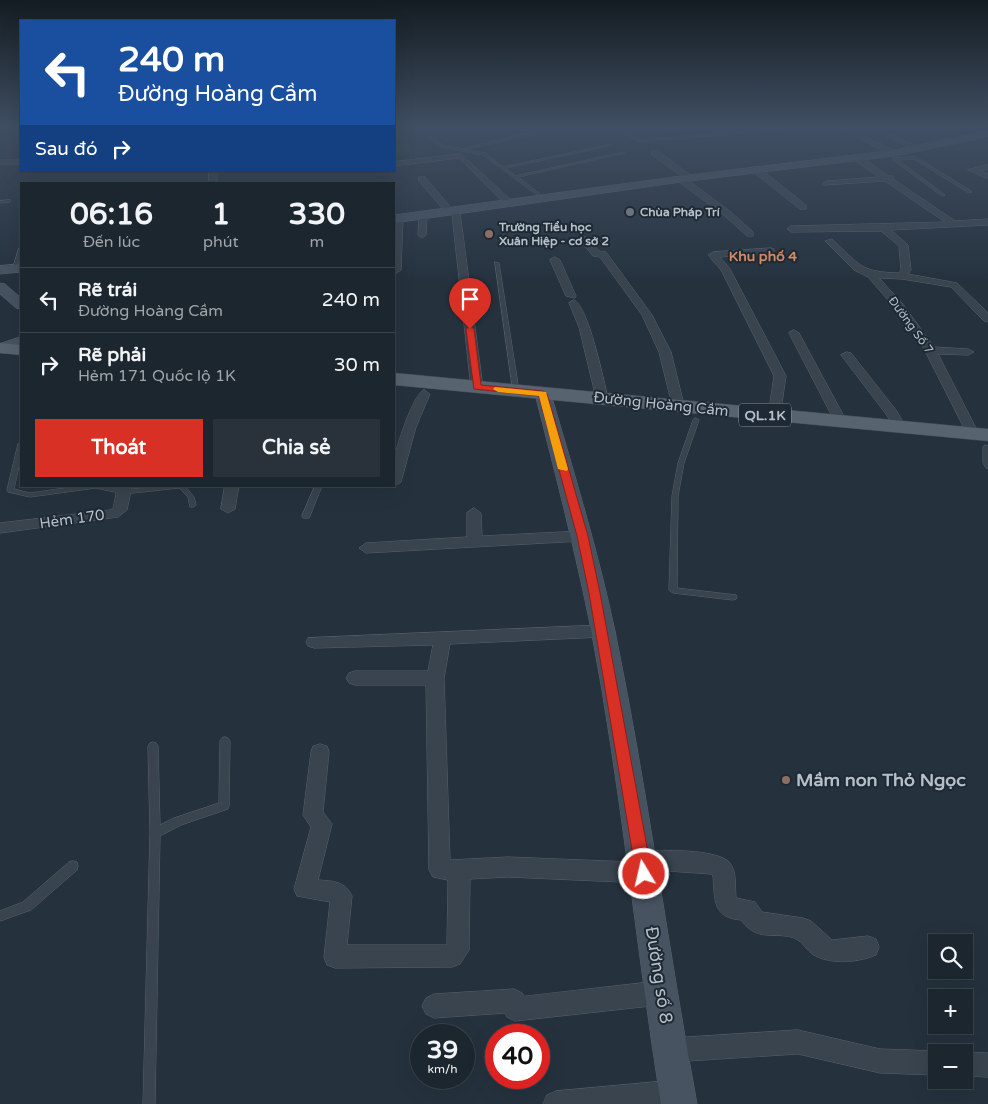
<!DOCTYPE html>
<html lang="vi">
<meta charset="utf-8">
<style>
:root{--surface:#1c262e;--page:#29323a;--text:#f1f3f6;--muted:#a0a5aa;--line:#3a434a;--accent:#d93025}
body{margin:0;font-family:"Varela Round",sans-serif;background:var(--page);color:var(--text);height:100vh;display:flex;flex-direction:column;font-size:19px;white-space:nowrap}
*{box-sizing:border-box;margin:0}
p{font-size:16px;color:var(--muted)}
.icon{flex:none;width:28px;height:28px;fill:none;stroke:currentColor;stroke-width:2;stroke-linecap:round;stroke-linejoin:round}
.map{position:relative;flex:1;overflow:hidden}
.panel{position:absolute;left:20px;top:182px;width:375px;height:305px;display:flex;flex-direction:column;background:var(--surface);border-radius:0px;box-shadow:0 5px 20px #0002,0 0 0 1px var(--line)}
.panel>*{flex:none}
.banner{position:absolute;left:20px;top:20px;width:375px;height:152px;border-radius:0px;box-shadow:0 5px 20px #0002,0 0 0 1px var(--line);background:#1a4fa0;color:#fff;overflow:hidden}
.buttons{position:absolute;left:928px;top:934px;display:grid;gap:10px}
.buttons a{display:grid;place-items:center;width:45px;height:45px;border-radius:0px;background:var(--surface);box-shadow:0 5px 20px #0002,0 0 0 1px var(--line);font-size:25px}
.speed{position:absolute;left:410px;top:1024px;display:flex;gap:10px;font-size:25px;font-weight:700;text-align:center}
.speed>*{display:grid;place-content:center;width:65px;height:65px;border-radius:50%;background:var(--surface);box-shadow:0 5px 20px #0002,0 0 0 1px var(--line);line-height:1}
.speed small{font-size:12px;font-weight:400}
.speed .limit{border:8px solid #d22;background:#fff;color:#111}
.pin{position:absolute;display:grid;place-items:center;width:42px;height:42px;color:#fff;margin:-51px -21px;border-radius:50% 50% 50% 0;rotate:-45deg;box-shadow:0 0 5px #0007}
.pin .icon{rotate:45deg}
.me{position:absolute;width:55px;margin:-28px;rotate:351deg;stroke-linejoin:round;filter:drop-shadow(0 0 4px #0008)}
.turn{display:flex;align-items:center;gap:18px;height:105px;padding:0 15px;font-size:22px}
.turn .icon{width:65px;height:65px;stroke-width:2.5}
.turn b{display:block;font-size:35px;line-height:42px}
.then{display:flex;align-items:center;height:48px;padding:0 15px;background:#0003;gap:10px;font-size:19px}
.eta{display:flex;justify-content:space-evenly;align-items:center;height:85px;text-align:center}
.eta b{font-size:30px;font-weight:700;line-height:35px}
.action{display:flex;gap:10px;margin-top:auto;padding:10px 15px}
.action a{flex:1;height:58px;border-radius:0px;background:var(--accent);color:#fff;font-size:20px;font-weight:700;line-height:58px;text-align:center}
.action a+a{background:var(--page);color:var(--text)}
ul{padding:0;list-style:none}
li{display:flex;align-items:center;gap:15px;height:65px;padding:0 15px;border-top:1px solid var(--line)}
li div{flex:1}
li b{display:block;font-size:19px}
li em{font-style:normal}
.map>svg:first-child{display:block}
.green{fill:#273f3f}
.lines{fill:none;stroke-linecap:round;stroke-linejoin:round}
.lane-casing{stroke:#57626c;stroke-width:1}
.street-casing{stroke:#57626c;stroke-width:1}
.secondary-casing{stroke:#57626c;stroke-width:1}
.primary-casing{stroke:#424d57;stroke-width:1}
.lane{fill:#39444e;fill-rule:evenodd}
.street{fill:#39444e;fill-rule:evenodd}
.secondary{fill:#475361;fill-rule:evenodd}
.primary{fill:#57636e;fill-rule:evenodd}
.route{fill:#d93025;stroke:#8d1f18}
.slow{fill:#f59e0b}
.worship-dot{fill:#6b7280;stroke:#1e2933;stroke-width:2}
.education-dot{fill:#8d6e63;stroke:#1e2933;stroke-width:2}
.labels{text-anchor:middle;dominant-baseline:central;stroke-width:4;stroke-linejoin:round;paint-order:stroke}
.far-poi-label{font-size:12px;font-weight:bold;fill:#b5bfc9;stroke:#1e2933;text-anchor:start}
.far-street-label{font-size:12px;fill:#b5bfc9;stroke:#1e2933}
.far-neighbourhood-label{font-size:14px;font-weight:bold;fill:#d28966;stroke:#1e2933}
.shield{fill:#1e2933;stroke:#88929c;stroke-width:1}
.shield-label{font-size:14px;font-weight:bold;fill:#b5bfc9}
.street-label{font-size:15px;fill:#b5bfc9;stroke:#1e2933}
.near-poi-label{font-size:18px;font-weight:bold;fill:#b5bfc9;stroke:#1e2933;text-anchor:start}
.near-street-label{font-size:18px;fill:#b5bfc9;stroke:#1e2933}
</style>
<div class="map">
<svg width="988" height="1104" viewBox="0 0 988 1104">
<rect width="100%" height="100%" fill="#25323e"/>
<!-- green -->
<path class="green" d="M394 127 417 154 394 156Z"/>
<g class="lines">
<!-- lane casing -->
<g class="lane-casing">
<path id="lane" d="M419 127H423L440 143 446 146 485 153 503 167 611 144 613 145 506 168 515 176 623 152 625 153 518 177 545 198 546 199 544 200 483 155 444 148 438 145Z
M612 127H616L626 132 704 127 629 134 641 140 766 129 765 127H769V129L800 127 768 131 640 142Z
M534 132 535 134 467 149 465 148Z
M916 157 971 191 972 192 969 193 914 159 898 160 945 195 942 196 892 159 894 158Z
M10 200V202L0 203V201Z
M19 248H21V256L17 268 15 269 13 268Z
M495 262 499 263 519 391 516 393 513 391Z
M696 418 699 420 684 463 678 496 677 588 736 595 737 597 736 599 733 600 673 593 669 590 672 496 678 463 693 420Z
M21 442V457L14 489 30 493 79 486H108L124 490 159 486H185L194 497 196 505 194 507H190L188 497 179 488 124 494 96 488 30 497 8 492 7 490 18 444Z
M986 445 988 446V469L986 468 983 463V447Z
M315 486H322L310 516 309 518H303L302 516Z
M225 737 228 738 230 741 229 806 228 809 181 825 160 836 155 1104H143L150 833 148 746 150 743 153 742 156 743 158 746 160 825 174 818 219 803 220 741 222 738Z
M73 861 77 862 78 866 77 870 31 910 0 921V911L23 902 69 862Z"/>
</g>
<!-- street casing -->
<g class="street-casing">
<path id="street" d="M837 127H873L854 131 899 153 892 155Z
M888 135H892L922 148 915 150 888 137Z
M652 151H658L694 178 687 180 652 155Z
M461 154 513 202V206H507L459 158 394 166V162Z
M853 155H859L888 176H893V179L955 221 988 219V225L891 230 908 245 911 270 908 274 957 283 988 313V322L984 321 951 287 902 279 879 278 902 303 934 347 968 349 974 352 968 355 938 354 979 434 977 437H969L967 434 921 343 894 307 868 277 854 270 825 241 832 239C860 265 860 272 899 273L901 270 899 246 881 231 791 232 787 229 791 226 945 222 885 181 824 185 823 183 827 181 879 177 853 159Z
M0 160H21V164H0Z
M988 165V169L980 171 988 174V179L968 170Z
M752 167H758L806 205V209H800L752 171Z
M209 171H217V184H209Z
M419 177H425L453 210 460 212 483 388 481 391H473L471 388 452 214H447L419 181Z
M678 177H684L732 213 753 232V236H747L726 217 678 181Z
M423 213 427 216 426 235 422 238 418 235 419 216Z
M399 215 403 218 401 270 396 273 394 272 395 218Z
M580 237H586L599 251 606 252 652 315 671 352 684 405 682 408 678 409 672 405 659 352 642 315 600 257 593 256 579 239Z
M771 248 774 249V253L720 257 730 269 786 376 780 416 774 420 768 416 774 376 721 270 708 255 713 252Z
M555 257 560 260 576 296 575 298 566 296 550 260Z
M574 300C588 304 604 382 608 398L606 401H598L596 398 579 327 569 303Z
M794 330 799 333 847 422 845 425 841 426 835 422 789 333Z
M847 352 851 353 896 410 906 427 904 430H896L886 414 841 355Z
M424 390 430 394 416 427 401 482 394 486C394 477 392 467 394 458 397 446 413 393 424 390Z
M118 486H132L127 510 118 517 0 533V523L110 510 113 508Z
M225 486H239L235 509 228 513 221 509Z
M474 508 481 513 482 536 582 531 589 536 582 541 366 553 359 548 366 543 467 537V513Z
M603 625 609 627 611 631 609 635 603 637 450 644 444 678 450 860 508 857 633 862 635 853 642 850C662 851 717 848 730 863 737 872 735 888 736 898L755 902 762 912 803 918 811 921 832 940 868 936 876 939 879 947 876 955C856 963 830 965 812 954 807 950 803 943 798 940 779 929 759 945 741 920 712 918 715 899 713 876L711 874 654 870 652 880 644 883 508 877 470 879 469 950 460 964 452 967 335 968 327 965 324 957 330 902 297 896 294 889 311 827 303 815 311 752 313 746 320 744 327 746 329 752 323 812 332 824 318 880C333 881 345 881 352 896L347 945H447L448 880 433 877 429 870 426 685H355L349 683 346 678 349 673 355 671H428L433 645 314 648 308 646 306 642 308 638Z
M660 981 668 985 672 993 668 1001 660 1005 515 1021 507 1017 505 1013 434 1018 426 1014 422 1006 426 998 434 994 514 989 522 993 524 996Z
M798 1030 880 1049 936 1051 941 1052H936V1075L880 1073 798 1054 672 1062 663 1059 660 1050 663 1041 672 1038Z
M962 1052H964L988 1053V1077L964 1076V1052Z
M677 1080 686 1084 690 1093 686 1102 681 1104H543L547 1095 556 1091Z"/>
</g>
<!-- secondary casing -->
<g class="secondary-casing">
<path id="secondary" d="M988 131V137L895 156 681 182 394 223V215L681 176 895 150Z
M21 264V272L0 274V266Z
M0 283 5 284 21 298V309L16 308 0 294Z
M21 337V347L4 353 0 352V344Z
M543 389 549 390 551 394C574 473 598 551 615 631 647 788 668 947 697 1104H661C636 946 621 786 591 629 575 550 555 472 535 394L537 390Z"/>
</g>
<!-- primary casing -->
<g class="primary-casing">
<path id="primary" d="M0 343 21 345V355L0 353Z
M394 373 988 429V441L394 385Z"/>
</g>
<!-- lane -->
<use href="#lane" class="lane"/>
<!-- street -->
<use href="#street" class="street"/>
<!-- secondary -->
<use href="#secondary" class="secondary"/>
<!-- primary -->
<use href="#primary" class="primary"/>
</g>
<!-- sky -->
<linearGradient id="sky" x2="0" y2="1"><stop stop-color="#141c22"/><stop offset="0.45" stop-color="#404f63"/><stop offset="1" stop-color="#404f63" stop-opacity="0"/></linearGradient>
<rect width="988" height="282" fill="url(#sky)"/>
<!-- route -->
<path class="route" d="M470 326 474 329 481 385 543 391 547 394 588 536 600 593 652 874 650 879 644 881 639 879 636 874 589 593 577 536 539 396 474 389 466 329Z"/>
<!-- slow -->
<path class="slow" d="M495 387 546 392 568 469 567 471 558 469 539 396 498 392 493 389Z"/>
<!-- markers -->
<circle class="worship-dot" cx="630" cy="212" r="5"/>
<g class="education-dot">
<circle cx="489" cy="234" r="5"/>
<circle cx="786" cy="780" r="5"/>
</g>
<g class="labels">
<!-- far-poi labels -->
<g class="far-poi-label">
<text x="640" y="212">Chùa Pháp Trí</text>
<text x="499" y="227">Trường Tiểu học<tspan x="499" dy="14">Xuân Hiệp - cơ sở 2</tspan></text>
</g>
<!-- far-street labels -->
<g class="far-street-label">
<text transform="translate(911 325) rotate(54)">Đường Số 7</text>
</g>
<!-- far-neighbourhood labels -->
<g class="far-neighbourhood-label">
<text x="763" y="256">Khu phố 4</text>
</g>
<!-- shield labels -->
<rect class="shield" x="739" y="403.5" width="52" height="23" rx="4"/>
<g class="shield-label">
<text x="765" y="415">QL.1K</text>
</g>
<!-- street labels -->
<g class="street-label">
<text transform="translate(661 404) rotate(6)">Đường Hoàng Cầm</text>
<text transform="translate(72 519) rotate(-8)">Hẻm 170</text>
</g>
<!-- near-poi labels -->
<g class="near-poi-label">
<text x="796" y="780">Mầm non Thỏ Ngọc</text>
</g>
<!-- near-street labels -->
<g class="near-street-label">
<text transform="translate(659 975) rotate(81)">Đường số 8</text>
</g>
</g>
</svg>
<div class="buttons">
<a><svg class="icon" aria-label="search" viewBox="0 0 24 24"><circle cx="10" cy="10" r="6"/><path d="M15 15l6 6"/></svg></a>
<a>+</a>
<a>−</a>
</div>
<div class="speed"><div>39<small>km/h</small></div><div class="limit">40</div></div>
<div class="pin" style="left:470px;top:329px;background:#d93025"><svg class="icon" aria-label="arrive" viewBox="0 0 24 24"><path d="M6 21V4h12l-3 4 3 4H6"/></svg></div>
<svg class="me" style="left:644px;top:874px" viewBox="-20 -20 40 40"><circle r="17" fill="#d93025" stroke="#fff" stroke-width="3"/><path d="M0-11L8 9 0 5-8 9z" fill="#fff"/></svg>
<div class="banner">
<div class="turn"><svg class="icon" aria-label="left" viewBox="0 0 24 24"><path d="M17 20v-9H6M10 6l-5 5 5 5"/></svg><div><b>240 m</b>Đường Hoàng Cầm</div></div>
<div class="then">Sau đó<svg class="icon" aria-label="right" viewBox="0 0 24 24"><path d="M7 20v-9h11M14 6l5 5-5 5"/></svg></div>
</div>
<section class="panel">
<div class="eta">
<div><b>06:16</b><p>Đến lúc</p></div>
<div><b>1</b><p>phút</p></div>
<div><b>330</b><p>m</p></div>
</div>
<ul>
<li><svg class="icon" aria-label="left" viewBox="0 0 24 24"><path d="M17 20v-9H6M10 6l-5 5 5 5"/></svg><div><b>Rẽ trái</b><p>Đường Hoàng Cầm</p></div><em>240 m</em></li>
<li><svg class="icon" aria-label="right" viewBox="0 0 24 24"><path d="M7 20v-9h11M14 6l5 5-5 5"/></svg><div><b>Rẽ phải</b><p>Hẻm 171 Quốc lộ 1K</p></div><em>30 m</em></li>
</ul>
<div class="action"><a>Thoát</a><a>Chia sẻ</a></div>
</section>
</div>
